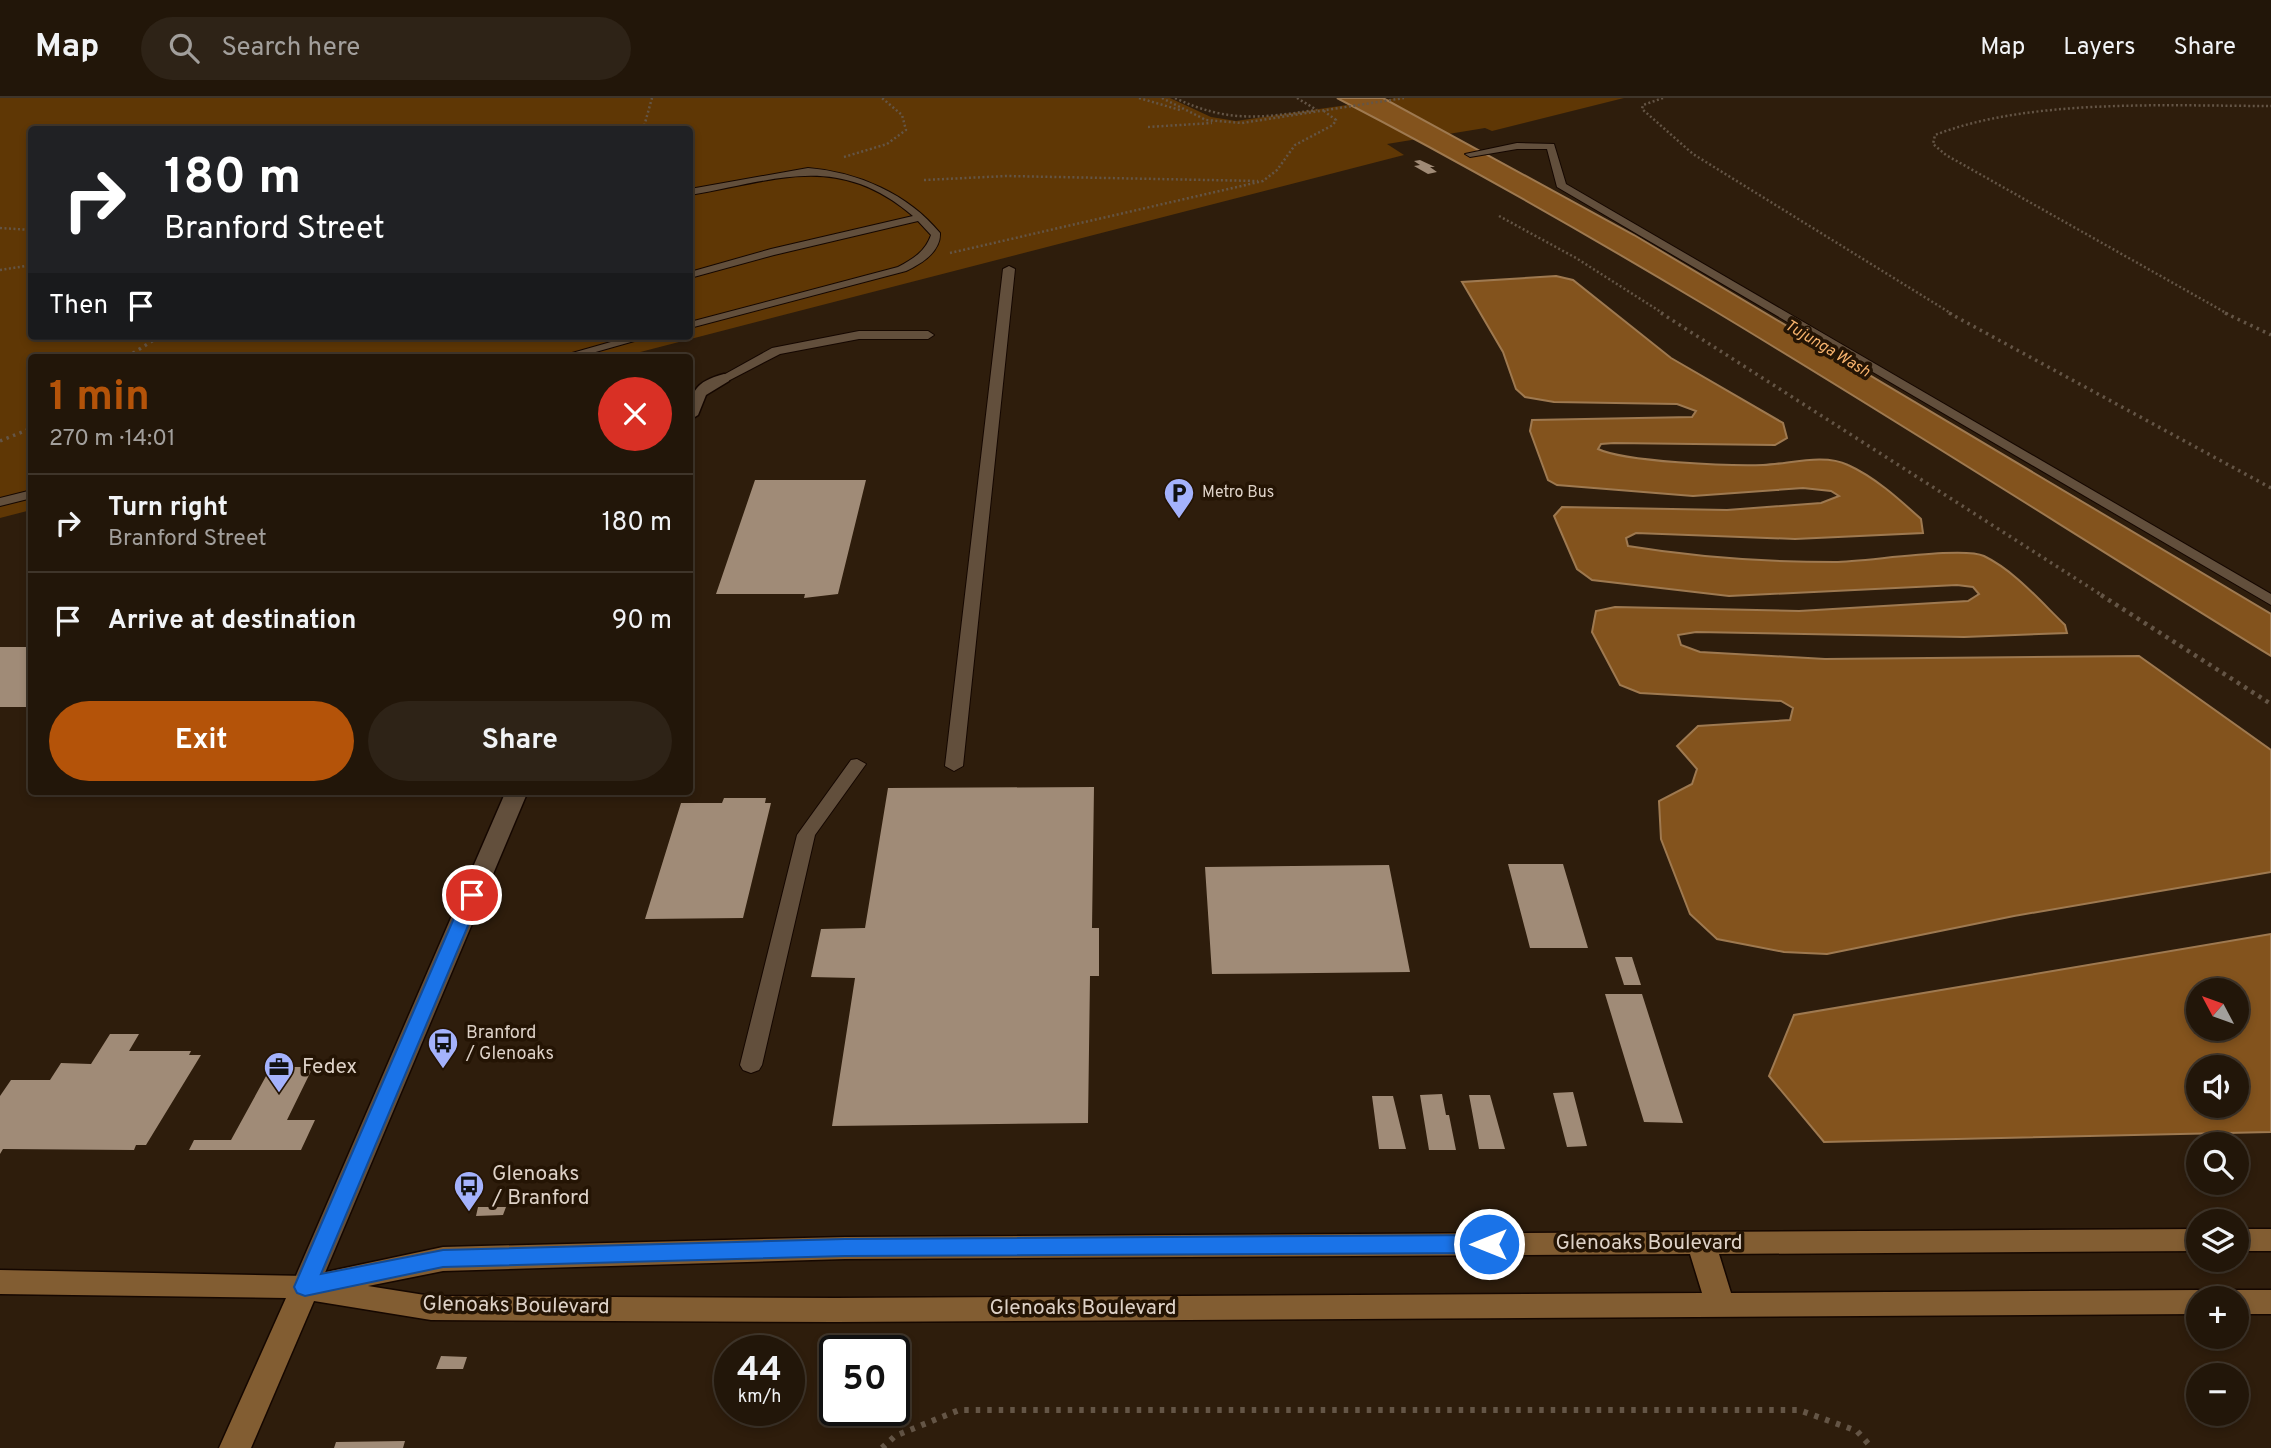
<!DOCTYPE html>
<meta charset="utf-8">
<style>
:root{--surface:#221609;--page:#2e2317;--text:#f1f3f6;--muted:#a29f9c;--line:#3f352a;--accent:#b45309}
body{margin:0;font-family:Overpass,sans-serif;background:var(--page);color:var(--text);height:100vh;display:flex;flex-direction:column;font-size:26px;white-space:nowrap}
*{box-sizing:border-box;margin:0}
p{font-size:23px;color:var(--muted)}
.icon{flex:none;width:38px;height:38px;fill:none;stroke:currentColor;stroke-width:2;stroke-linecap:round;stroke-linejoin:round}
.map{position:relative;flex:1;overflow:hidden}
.sheet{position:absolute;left:28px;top:256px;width:665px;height:441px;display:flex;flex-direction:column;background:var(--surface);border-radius:7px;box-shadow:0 4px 10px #0003,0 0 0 2px var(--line)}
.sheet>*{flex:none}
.hud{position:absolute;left:28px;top:28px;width:665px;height:214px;border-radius:7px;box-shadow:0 4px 10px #0003,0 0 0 2px var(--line);background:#202124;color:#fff;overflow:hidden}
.needle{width:46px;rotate:311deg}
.controls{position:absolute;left:2186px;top:880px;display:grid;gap:14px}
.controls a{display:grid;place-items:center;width:63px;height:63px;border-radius:50%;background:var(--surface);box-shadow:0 4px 10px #0003,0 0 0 2px var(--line);font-size:35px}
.speed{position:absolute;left:714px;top:1237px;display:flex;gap:14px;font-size:35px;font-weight:700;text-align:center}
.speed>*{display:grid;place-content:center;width:91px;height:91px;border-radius:50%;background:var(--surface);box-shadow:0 4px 10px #0003,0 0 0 2px var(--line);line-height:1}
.speed small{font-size:18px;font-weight:400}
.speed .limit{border:4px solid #111;border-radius:10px;background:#fff;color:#111}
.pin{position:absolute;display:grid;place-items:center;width:60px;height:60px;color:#fff;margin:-30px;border:4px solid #fff;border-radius:50%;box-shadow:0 2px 7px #0007}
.me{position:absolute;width:77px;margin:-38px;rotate:270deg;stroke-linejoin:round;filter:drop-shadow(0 0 5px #0008)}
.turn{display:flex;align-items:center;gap:24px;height:147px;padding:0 21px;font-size:32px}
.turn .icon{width:91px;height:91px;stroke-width:2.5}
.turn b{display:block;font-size:49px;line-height:60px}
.then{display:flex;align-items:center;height:66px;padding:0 21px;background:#0003;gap:14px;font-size:26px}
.round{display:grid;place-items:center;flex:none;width:74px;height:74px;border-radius:37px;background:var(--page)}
.head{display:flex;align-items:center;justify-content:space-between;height:119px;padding:0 21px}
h1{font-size:42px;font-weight:700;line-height:52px;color:var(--accent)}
.action{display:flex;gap:14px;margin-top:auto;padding:14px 21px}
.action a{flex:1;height:80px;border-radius:42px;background:var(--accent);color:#fff;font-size:28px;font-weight:700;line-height:80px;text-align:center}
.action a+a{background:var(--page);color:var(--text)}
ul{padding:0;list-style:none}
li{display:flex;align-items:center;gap:21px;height:98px;padding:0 21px;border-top:2px solid var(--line)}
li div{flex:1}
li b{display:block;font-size:26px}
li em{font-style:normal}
header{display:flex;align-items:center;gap:42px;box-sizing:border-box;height:98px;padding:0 35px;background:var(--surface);border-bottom:2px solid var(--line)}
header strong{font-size:33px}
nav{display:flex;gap:38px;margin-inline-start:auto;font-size:24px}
.search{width:490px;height:63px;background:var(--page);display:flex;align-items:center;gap:18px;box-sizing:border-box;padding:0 24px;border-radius:38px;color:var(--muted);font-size:26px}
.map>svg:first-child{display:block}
.green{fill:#5f3705;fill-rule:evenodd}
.water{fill:#83531d;stroke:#9e7950;stroke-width:2;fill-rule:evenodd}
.building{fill:#a08b77}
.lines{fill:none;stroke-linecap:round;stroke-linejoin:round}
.service-casing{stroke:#150700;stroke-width:2}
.minor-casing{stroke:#150700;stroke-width:3}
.secondary-casing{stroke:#150700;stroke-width:3}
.path-far3{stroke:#645546;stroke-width:2.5;stroke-dasharray:2 2.5;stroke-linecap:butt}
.path-far2{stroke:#645546;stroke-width:3.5;stroke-dasharray:2.5 4.5;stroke-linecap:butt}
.path-far1{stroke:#645546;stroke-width:4.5;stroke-dasharray:3.5 5;stroke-linecap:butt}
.path{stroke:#645546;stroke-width:6;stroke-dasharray:4.5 7;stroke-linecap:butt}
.service{fill:#624f3c;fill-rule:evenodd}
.minor{fill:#624f3c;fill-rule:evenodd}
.secondary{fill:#825d32;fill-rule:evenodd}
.route{fill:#1a73e8;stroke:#114b97;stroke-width:2}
.labels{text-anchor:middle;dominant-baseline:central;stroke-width:7;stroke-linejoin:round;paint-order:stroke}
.far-water-label{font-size:16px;font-style:italic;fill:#f7b36d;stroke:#241404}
.far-poi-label{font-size:16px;fill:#ded2c8;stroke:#241404;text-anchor:start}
.poi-label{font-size:18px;fill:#ded2c8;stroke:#241404;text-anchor:start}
.near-poi-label{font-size:21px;fill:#ded2c8;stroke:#241404;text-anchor:start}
.near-street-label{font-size:21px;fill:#ded2c8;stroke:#241404}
</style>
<header>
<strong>Map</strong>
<div class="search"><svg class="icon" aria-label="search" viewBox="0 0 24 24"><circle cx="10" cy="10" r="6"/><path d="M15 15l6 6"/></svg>Search here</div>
<nav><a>Map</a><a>Layers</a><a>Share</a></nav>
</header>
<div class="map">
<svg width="2271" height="1350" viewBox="0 0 2271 1350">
<rect width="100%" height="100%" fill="#2e1d0c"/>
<!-- green -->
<path class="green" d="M0 0H1170L1211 19 1236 23 1396 0H1624L1492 33 1485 30 1387 46 1404 57 621 259H32L31 412 0 420ZM32 32H690V238H32Z"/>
<!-- water -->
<path class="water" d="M1337 0H1383L1634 137 2271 516V558C1963 368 1659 167 1337 0Z
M1556 178 1573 182 1671 260 1783 325 1787 340 1775 347 1614 345 1601 346 1598 351C1625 364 1730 368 1763 367 1789 366 1824 355 1848 367 1875 379 1900 402 1921 421L1923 435 1795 441 1636 435 1626 440 1628 448C1695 459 1767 464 1835 464 1865 464 1963 448 1984 458 2015 473 2041 504 2065 527L2067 535 1964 539 1696 534 1678 537 1681 547 1700 554 1825 561 2139 558 2271 652V774L2014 818 1827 856 1784 854 1717 841 1690 816 1661 741 1659 703 1692 686 1697 671 1677 648 1698 628 1790 622 1793 610 1781 603 1640 595 1620 587 1592 534 1596 513 1615 509 1799 513 1968 503 1979 496 1973 489 1957 487 1729 498 1592 482 1577 471 1554 418 1562 409 1727 412 1821 405 1839 398 1831 393 1803 390 1693 398 1557 387 1548 382 1530 333 1532 322 1692 319 1696 313 1677 306 1554 304 1525 299 1516 291 1503 254 1462 184Z
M2271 836V1034L1824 1044 1769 978 1794 917ZM2198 892H2236V931H2198ZM2198 970H2236V1008H2198Z"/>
<!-- building -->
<path class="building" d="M1420 62 1435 69H1430L1437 74 1428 76 1414 68 1420 67 1414 63Z
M755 382H866L838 496 804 500 805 496H716Z
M0 549H32V609H0Z
M1094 689 1092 830H1099V878H1090L1088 1025 832 1028 855 880 811 879 821 831 865 830 888 690Z
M724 700H766L765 705H771L743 820 645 821 681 705H722Z
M1508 766H1563L1588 850H1530Z
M1389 767 1410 874 1212 876 1205 769Z
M1615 859H1632L1641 887H1624Z
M1605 896H1642L1683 1025 1644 1024Z
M110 936H139L129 953H191L189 957H201L146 1047H136L134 1052 3 1051 0 1056V998L11 982H50L61 965 91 966Z
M271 969H313L287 1022H315L301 1052H189L194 1042H231Z
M1573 994 1587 1048 1567 1049 1553 995Z
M1442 996 1446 1017H1449L1456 1052H1429L1420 997Z
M1469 997H1490L1505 1051H1479Z
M1372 998H1393L1406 1051H1379Z
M478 1109H506L503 1117 476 1118Z
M441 1258 467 1259 463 1271H436Z
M405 1343 403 1350H334L336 1344Z"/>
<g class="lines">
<!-- service casing -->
<g class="service-casing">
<path id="service" d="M1517 45 1554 46 1566 86 2271 496V507L1557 89 1547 51H1517L1470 59 1465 56Z
M808 70C858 74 908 96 940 135 941 154 921 166 906 173L690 230V224L898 169C913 161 925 154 931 137L918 123 774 157 690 180V174L771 151 913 118C837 53 775 83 690 97V91Z
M1009 168 1015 171 963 668 954 673 945 668 1003 171Z
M859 233H928L934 237 928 241H859L780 256 728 283 718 280 772 250Z
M632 238H652L578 259H558Z
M32 392V400L0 408V400Z
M857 661 866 666 815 737 762 967 759 972 751 975 743 972 740 967 797 737 851 662Z"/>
</g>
<!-- minor casing -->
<g class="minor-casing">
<path id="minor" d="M724 276 729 277V283L706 297 698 317 690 322C690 293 695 284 724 276Z
M506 693H528L319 1189 315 1197 305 1201 295 1197 291 1189Z"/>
</g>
<!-- secondary casing -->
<g class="secondary-casing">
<path id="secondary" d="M2198 1131V1153L1719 1156 1731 1195 2198 1192 2208 1195 2211 1200H2198V1216L836 1224 431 1222 314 1203 251 1350H219L286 1200 0 1196V1172L307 1178 443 1149 845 1139ZM1690 1156 1702 1195 836 1200 431 1198 368 1188 443 1173 845 1161Z
M2236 1131H2271V1153H2236Z
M2236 1192H2271V1216H2236V1200H2223L2226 1195Z"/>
</g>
<!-- path-far3 -->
<path class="path-far3" d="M1139 0 1180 12
M1162 0 1206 22 1242 25 1404 0
M1175 0C1228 25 1260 20 1316 12
M1297 0 1317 12
M1663 0 1643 7 1642 11 1693 56 1952 216
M1148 29 1212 25
M643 32 652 0
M844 59 887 46 906 32 902 17 882 0
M924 82 1007 78 1258 83
M1499 118 1576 160 1664 216
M0 130 32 132
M950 155 1263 83 1277 72 1295 47 1333 27 1336 22 1324 13
M0 172 32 167
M2228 216 1946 57 1933 46 1935 37C2030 0 2168 8 2271 8"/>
<!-- path-far2 -->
<path class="path-far2" d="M1661 215 2103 498
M1949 215 2271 390
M2225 215 2271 237
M127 259 160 238
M0 343 32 330"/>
<!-- path-far1 -->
<path class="path-far1" d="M2101 497 2271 606"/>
<!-- path -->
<path class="path" d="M882 1350 895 1338 959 1312H1799L1857 1333 1872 1350"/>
<!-- service -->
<use href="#service" class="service"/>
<!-- minor -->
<use href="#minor" class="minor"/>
<!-- secondary -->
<use href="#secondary" class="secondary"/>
</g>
<!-- route -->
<path class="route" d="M472 792 481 797 321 1176 443 1152 845 1141 1489 1137 1497 1140 1500 1146 1497 1152 1489 1155 845 1158 443 1169 305 1198 297 1195 294 1189 464 797Z"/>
<!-- icons -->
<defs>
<g id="parking-pin" transform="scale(1.575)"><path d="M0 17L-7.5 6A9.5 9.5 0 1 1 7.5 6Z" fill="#a4b2fc" stroke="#241404"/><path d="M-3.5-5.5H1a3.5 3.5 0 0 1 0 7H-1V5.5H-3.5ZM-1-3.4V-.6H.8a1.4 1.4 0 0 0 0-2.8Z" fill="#111"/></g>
<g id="bus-pin" transform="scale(1.575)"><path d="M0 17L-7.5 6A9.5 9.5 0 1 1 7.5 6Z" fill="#a4b2fc" stroke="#241404"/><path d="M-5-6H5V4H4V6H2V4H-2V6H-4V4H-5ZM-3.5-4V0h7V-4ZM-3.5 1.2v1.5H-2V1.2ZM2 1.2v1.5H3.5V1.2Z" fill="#111"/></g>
<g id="office-pin" transform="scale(1.575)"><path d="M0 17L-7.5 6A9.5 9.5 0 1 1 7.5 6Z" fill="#a4b2fc" stroke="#241404"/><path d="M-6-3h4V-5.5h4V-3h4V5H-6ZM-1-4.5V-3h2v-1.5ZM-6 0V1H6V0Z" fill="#111"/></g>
</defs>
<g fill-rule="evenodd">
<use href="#parking-pin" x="1179" y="395"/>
<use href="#bus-pin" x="443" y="945"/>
<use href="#office-pin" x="279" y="969"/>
<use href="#bus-pin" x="469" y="1088"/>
</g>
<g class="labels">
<!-- far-water labels -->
<g class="far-water-label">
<text transform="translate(1827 251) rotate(31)">Tujunga Wash</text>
</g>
<!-- far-poi labels -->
<g class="far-poi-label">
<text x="1202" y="395">Metro Bus</text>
</g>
<!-- poi labels -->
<g class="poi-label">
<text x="466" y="935">Branford<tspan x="466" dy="21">/ Glenoaks</tspan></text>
</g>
<!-- near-poi labels -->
<g class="near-poi-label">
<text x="302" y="969">Fedex</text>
<text x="492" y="1076">Glenoaks<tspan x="492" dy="24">/ Branford</tspan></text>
</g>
<!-- near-street labels -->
<g class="near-street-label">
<text x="1649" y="1145">Glenoaks Boulevard</text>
<text transform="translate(516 1208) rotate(1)">Glenoaks Boulevard</text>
<text x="1083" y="1210">Glenoaks Boulevard</text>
</g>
</g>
</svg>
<div class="controls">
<a><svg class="needle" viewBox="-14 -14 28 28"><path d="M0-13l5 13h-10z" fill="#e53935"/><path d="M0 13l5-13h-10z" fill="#a29f9c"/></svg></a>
<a><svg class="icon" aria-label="sound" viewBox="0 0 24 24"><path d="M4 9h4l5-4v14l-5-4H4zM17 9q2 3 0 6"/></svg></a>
<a><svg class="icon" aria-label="search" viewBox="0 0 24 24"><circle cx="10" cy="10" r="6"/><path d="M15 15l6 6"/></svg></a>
<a><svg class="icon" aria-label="layers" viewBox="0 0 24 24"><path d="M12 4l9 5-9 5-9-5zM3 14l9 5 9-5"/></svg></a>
<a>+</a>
<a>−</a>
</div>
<div class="speed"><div>44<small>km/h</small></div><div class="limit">50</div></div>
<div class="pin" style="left:472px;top:797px;background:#d93025"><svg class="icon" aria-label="arrive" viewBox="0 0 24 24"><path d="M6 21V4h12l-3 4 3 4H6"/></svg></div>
<svg class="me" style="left:1489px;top:1146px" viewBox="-20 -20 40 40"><circle r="17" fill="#1a73e8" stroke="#fff" stroke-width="3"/><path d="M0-11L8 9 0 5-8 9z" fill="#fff"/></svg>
<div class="hud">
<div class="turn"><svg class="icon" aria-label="right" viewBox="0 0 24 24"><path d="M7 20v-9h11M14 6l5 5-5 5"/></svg><div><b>180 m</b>Branford Street</div></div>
<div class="then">Then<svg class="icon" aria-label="arrive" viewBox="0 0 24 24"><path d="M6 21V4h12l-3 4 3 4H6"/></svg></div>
</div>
<section class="sheet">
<div class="head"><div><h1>1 min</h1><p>270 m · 14:01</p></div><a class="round" style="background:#d93025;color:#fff"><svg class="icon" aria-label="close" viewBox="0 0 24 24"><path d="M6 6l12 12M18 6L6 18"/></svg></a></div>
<ul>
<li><svg class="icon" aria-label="right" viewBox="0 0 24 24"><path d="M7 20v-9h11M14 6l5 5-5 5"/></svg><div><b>Turn right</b><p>Branford Street</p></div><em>180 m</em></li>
<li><svg class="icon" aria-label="arrive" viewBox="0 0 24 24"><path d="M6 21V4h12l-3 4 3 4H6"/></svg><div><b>Arrive at destination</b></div><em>90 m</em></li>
</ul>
<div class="action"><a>Exit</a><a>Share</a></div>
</section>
</div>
